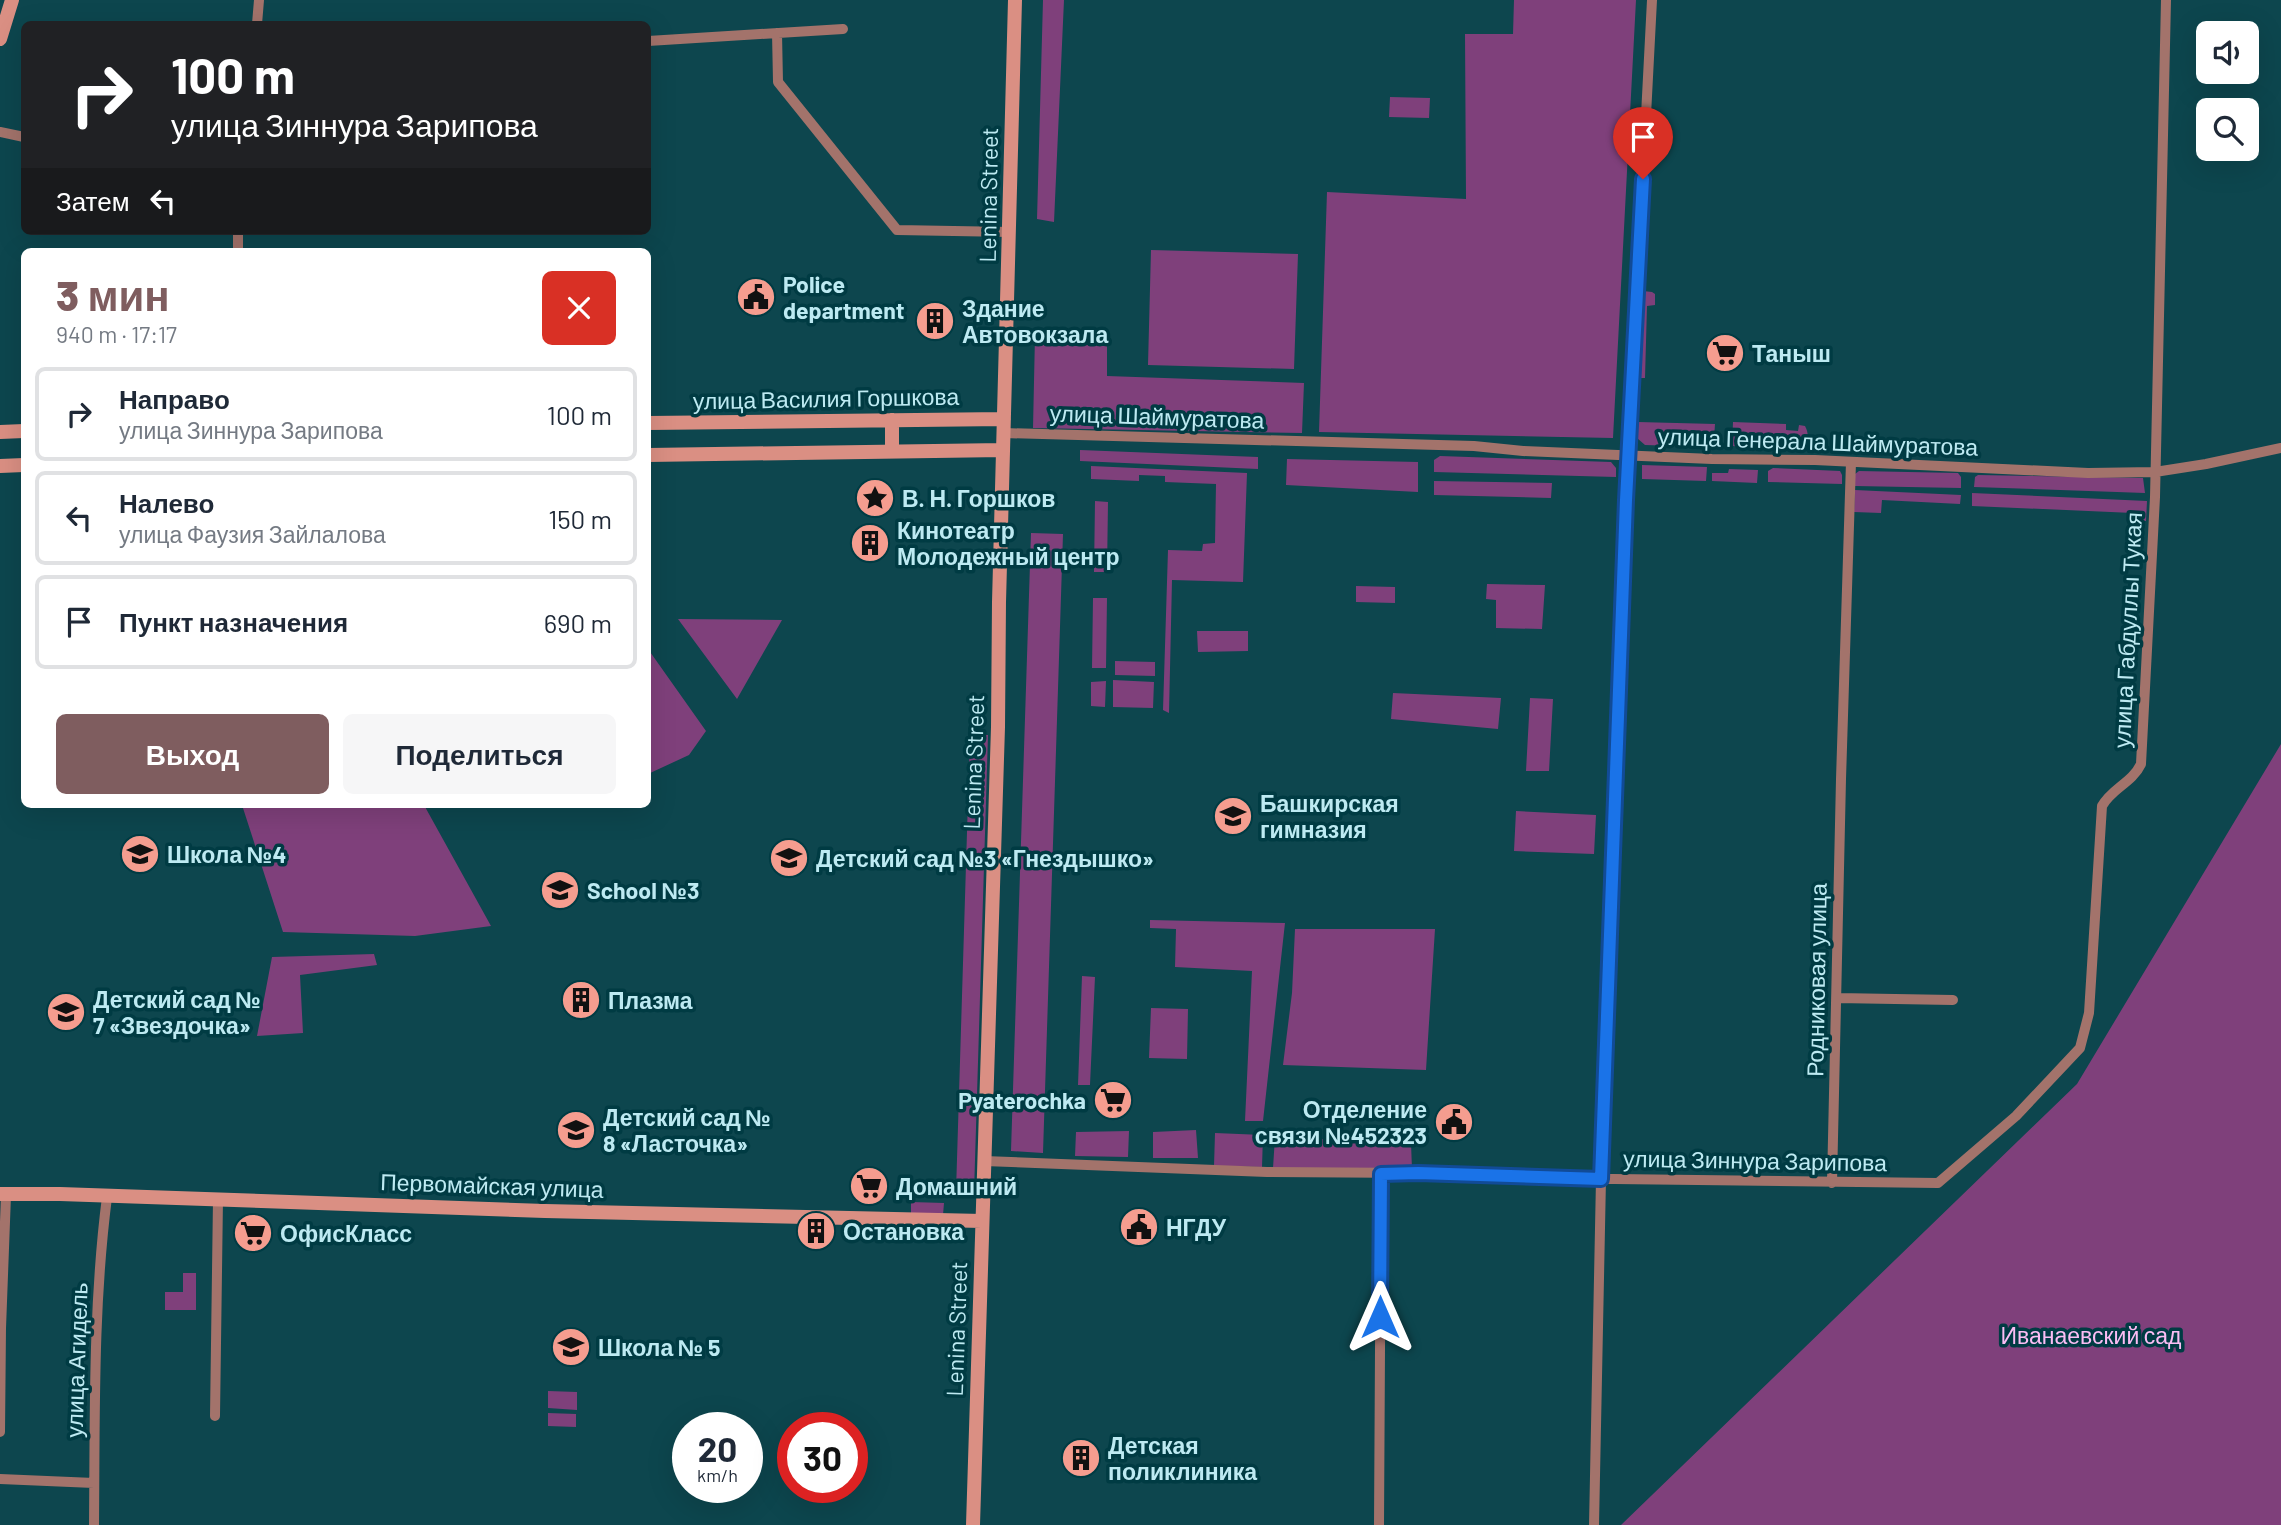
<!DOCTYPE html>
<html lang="ru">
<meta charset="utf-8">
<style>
:root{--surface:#fff;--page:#f6f6f7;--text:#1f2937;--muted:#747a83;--line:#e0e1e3;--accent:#7f5d5f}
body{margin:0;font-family:Barlow,sans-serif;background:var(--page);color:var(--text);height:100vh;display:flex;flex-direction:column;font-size:26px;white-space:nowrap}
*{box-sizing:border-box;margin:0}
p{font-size:23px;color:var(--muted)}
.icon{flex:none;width:38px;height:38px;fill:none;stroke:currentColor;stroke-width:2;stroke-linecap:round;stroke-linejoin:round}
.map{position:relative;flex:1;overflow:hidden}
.sheet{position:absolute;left:21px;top:248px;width:630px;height:560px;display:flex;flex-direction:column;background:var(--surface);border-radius:10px;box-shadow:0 7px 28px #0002}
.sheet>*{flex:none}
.banner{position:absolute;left:21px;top:21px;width:630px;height:214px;border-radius:10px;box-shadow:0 7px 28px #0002;background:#202124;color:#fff;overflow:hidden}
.fabs{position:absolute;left:2196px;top:21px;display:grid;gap:14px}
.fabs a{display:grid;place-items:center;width:63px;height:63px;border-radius:10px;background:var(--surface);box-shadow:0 7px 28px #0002;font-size:35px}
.speed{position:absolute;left:672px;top:1412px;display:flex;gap:14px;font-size:35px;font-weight:700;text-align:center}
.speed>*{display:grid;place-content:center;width:91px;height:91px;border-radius:50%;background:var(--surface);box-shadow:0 7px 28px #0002;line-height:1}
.speed small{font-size:18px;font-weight:400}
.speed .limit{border:10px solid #d22;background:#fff;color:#111}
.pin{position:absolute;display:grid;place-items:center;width:60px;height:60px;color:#fff;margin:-72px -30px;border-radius:50% 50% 50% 0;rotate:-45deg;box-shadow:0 0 7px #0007}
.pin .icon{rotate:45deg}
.me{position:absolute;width:77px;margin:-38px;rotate:0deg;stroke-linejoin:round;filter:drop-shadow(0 0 5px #0008)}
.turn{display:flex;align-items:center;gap:24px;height:147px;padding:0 35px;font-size:32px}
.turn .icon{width:91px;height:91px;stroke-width:2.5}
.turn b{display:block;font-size:49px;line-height:60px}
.then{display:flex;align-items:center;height:66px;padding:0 35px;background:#0003;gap:14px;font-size:26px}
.round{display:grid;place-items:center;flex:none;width:74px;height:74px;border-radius:10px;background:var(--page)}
.summary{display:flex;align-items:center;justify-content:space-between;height:119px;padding:0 35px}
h1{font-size:42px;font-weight:800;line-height:52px;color:var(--accent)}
.cta{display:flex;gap:14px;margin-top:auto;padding:14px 35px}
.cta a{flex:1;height:80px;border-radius:10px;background:var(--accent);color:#fff;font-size:28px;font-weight:800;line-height:80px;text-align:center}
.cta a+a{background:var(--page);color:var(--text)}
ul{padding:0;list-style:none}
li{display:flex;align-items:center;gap:21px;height:94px;margin:0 14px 10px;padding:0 21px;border:4px solid var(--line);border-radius:10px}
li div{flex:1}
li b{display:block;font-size:26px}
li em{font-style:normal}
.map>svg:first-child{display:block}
.green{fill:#7f407b}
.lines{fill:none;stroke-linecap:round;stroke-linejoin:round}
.street{stroke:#a3736b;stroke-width:10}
.secondary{stroke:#da8f83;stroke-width:14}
.route-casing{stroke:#114b97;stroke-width:18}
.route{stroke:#1a73e8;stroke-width:12}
.labels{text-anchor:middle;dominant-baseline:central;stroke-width:7;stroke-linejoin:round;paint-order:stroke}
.street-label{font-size:23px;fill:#bdeaf2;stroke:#003b43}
.poi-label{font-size:23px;font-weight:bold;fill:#bdeaf2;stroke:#003b43;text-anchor:start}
.park-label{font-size:23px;fill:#fabdf4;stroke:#003b43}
</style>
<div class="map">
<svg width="2281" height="1525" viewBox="0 0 2281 1525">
<rect width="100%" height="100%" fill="#0d464e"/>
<!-- green -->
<path class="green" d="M1043 0H1064L1054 222 1037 219Z
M1514 0H1636L1613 438 1319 432 1327 192 1466 199 1465 34H1513Z
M1390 97 1430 98 1429 118 1389 117Z
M1151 250 1298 254 1294 369 1148 365Z
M1643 291 1652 292 1655 294V305L1647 306 1645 378H1641Z
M1035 335 1107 336V376L1304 383 1302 433 1033 428Z
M1638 422 1715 424 1714 439H1708V447L1645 445 1637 438Z
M1733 422 1786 424V430L1798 431 1799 425 1805 426C1809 433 1809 443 1803 450L1732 446Z
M1080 450 1258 457V469L1080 461Z
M1440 456 1611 462 1616 468V477L1434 472V460Z
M1287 459 1418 462V492L1286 485Z
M1642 465 1707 467 1706 481 1642 479Z
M1091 466 1247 473 1243 582 1172 580 1169 713 1163 710 1168 550 1202 551 1203 544 1215 543 1216 484 1165 482V476L1139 475V481L1091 479Z
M1773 468 1840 471 1842 475V484L1768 482V471Z
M1729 469 1758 470 1757 483 1712 481V473H1728Z
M1859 471 1958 473 1961 477V488L1855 486V474Z
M1978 475 2143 478 2145 493 1974 487 1975 477Z
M1434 481 1552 483 1551 498 1434 495Z
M1855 490 1961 495 1960 504 1882 500 1881 513 1854 512Z
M1972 493 2147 501 2146 521 2133 520V513L1972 506Z
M1095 501 1108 502 1107 572H1094Z
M1031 533 1063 534 1043 1153 1011 1151Z
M1487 584 1545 585 1542 629 1496 628V600L1486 599Z
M1356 586 1395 587V603L1356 602Z
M1093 598H1107L1106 668H1092Z
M678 619 782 620 737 699Z
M1197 631H1248V651L1198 652Z
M648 649 706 731 689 755 648 774Z
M1115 661 1155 662V676L1115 675Z
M1113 680 1154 682 1153 708 1113 707Z
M1106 681 1105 707 1091 706V682Z
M1393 693 1501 698 1498 729 1391 719Z
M1530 698 1553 699 1549 771H1526Z
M970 734 988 735 974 1193 956 1192Z
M2281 744V1525H1621L2077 1084Z
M242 805H424L491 926 415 936 283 932Z
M1516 811 1596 815 1594 854 1514 851Z
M1150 920 1285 923 1263 1121H1245L1252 971 1175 967 1176 929 1150 928Z
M1295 929H1435L1426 1070 1283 1065 1292 993Z
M374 954 377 965 300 975 303 1033 257 1036 272 957Z
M1082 976 1095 977 1090 1085H1078Z
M1151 1008 1188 1009 1187 1059 1149 1058Z
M1196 1130 1198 1158H1153V1132Z
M1129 1131 1128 1157 1075 1156 1076 1132Z
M1215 1133 1263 1135 1262 1167 1214 1166Z
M1275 1137 1411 1143 1412 1169 1273 1168Z
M911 1202 944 1203 943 1215 911 1213Z
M183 1273H196V1310H165V1292H183Z
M548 1391 577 1392V1410L548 1408Z
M548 1413 576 1414V1427L548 1426Z"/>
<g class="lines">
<!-- street -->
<path class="street" d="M257 24 259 0
M777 33 778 82 897 230 1010 232
M648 41 843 29
M0 132 24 137
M238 231V252
M1004 433 1474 446 1523 451 1712 459 1815 460 2088 473 2155 472 2206 464 2281 448
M1837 998 1953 1000
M984 1161 1267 1172 1418 1173 1614 1179 1938 1183 2016 1116 2080 1048 2089 1013 2102 806C2112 788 2132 783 2141 764L2155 497 2166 0
M1832 1183 1841 779 1851 462
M215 1416 218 1199
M0 1432 1 1328 6 1195
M0 1479 94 1483
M94 1525C95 1415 93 1306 107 1197
M1379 1525 1381 1174
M1594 1525 1601 1179 1626 500 1652 0"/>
<!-- secondary -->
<path class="secondary" d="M0 39 12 0
M892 420V450
M648 423 1004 419
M0 432 24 431
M648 455 1003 450
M0 466 24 465
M0 1194H60L545 1211 982 1221
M973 1525 998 727 999 602 1015 0"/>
</g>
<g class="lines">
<!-- route casing -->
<g class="route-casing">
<path id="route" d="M1380 1317 1381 1174 1418 1173 1601 1179 1626 500 1643 179"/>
</g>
<!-- route -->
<use href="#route" class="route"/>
</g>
<!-- icons -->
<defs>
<g id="civic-disc" transform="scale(2.0125)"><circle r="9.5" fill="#f59d8f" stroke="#003b43"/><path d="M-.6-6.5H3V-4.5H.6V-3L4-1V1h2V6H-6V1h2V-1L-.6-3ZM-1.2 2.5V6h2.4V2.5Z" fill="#111"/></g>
<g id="building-disc" transform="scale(2.0125)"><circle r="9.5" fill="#f59d8f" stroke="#003b43"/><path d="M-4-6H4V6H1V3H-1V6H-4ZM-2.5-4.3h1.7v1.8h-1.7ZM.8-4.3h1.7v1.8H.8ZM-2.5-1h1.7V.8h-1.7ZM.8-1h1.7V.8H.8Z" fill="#111"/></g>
<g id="supermarket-disc" transform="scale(2.0125)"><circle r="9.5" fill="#f59d8f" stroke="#003b43"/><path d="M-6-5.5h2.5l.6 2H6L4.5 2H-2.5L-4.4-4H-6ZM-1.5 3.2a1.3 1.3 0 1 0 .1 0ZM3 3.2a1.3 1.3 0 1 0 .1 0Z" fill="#111"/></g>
<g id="sight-disc" transform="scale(2.0125)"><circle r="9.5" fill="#f59d8f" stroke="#003b43"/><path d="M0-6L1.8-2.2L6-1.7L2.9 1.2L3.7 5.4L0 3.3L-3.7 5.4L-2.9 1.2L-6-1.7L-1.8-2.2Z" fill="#111"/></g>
<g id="school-disc" transform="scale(2.0125)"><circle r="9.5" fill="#f59d8f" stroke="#003b43"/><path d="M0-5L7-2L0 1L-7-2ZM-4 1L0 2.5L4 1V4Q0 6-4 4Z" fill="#111"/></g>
</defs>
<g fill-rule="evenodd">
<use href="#civic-disc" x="756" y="297"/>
<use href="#building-disc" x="935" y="321"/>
<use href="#supermarket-disc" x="1725" y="353"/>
<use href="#sight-disc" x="875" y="498"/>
<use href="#building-disc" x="870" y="543"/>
<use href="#school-disc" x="1233" y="816"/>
<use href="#school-disc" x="140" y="854"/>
<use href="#school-disc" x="789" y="858"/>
<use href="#school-disc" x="560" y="890"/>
<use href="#building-disc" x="581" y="1000"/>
<use href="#school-disc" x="66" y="1012"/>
<use href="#supermarket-disc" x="1113" y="1100"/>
<use href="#civic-disc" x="1454" y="1122"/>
<use href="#school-disc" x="576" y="1130"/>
<use href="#supermarket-disc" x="869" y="1186"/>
<use href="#civic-disc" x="1139" y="1227"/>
<use href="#building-disc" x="816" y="1231"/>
<use href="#supermarket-disc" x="253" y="1233"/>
<use href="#school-disc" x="571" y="1347"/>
<use href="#building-disc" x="1081" y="1458"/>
</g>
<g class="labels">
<!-- street labels -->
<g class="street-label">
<text transform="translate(988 195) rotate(-89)">Lenina Street</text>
<text transform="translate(826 398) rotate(-1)">улица Василия Горшкова</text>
<text transform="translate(1157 416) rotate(2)">улица Шаймуратова</text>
<text transform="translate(1818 441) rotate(2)">улица Генерала Шаймуратова</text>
<text transform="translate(2127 630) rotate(-87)">улица Габдуллы Тукая</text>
<text transform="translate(973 762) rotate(-88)">Lenina Street</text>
<text transform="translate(1816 980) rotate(-89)">Родниковая улица</text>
<text transform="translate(1755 1160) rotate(1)">улица Зиннура Зарипова</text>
<text transform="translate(492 1185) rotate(2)">Первомайская улица</text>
<text transform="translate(956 1329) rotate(-88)">Lenina Street</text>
<text transform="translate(76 1360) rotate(-88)">улица Агидель</text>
</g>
<!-- poi labels -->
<g class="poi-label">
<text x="783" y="284">Police<tspan x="783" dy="26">department</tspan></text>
<text x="962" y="308">Здание<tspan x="962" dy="26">Автовокзала</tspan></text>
<text x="1752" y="353">Таныш</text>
<text x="902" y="498">В. Н. Горшков</text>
<text x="897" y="530">Кинотеатр<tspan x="897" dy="26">Молодежный центр</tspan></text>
<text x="1260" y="803">Башкирская<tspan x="1260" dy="26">гимназия</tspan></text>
<text x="167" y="854">Школа №4</text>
<text x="816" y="858">Детский сад №3 «Гнездышко»</text>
<text x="587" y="890">School №3</text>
<text x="93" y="999">Детский сад №<tspan x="93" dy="26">7 «Звездочка»</tspan></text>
<text x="608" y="1000">Плазма</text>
<text x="1086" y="1100" text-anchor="end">Pyaterochka</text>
<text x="1427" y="1109" text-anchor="end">Отделение<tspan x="1427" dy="26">связи №452323</tspan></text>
<text x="603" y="1117">Детский сад №<tspan x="603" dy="26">8 «Ласточка»</tspan></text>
<text x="896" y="1186">Домашний</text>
<text x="1166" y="1227">НГДУ</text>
<text x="843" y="1231">Остановка</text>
<text x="280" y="1233">ОфисКласс</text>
<text x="598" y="1347">Школа № 5</text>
<text x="1108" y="1445">Детская<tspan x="1108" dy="26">поликлиника</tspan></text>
</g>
<!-- park labels -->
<g class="park-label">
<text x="2091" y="1335">Иванаевский сад</text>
</g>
</g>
</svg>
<div class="fabs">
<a><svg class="icon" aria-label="sound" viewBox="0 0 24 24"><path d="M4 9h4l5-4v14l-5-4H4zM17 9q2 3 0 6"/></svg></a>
<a><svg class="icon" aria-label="search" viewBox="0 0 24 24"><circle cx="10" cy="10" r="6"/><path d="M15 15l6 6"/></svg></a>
</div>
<div class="speed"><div>20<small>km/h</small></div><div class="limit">30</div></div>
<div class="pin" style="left:1643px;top:179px;background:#d93025"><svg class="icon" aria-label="arrive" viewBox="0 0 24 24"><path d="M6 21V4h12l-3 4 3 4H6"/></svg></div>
<svg class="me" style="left:1380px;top:1317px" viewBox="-20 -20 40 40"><path d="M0-17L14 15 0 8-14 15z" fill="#1a73e8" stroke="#fff" stroke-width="4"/></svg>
<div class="banner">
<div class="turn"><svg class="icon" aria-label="right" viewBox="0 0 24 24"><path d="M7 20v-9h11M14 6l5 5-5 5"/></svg><div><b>100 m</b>улица Зиннура Зарипова</div></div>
<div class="then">Затем<svg class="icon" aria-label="left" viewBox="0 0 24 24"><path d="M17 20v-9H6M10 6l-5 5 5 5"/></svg></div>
</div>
<section class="sheet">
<div class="summary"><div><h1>3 мин</h1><p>940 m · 17:17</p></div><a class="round" style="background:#d93025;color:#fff"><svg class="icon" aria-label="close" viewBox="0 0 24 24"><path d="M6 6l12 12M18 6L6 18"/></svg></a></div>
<ul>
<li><svg class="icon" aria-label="right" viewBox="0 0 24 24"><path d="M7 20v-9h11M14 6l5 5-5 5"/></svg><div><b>Направо</b><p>улица Зиннура Зарипова</p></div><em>100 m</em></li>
<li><svg class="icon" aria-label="left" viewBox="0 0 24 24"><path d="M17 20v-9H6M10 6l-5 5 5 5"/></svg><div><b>Налево</b><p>улица Фаузия Зайлалова</p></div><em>150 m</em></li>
<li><svg class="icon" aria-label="arrive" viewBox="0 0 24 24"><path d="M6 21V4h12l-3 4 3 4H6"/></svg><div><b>Пункт назначения</b></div><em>690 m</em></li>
</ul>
<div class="cta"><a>Выход</a><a>Поделиться</a></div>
</section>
</div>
